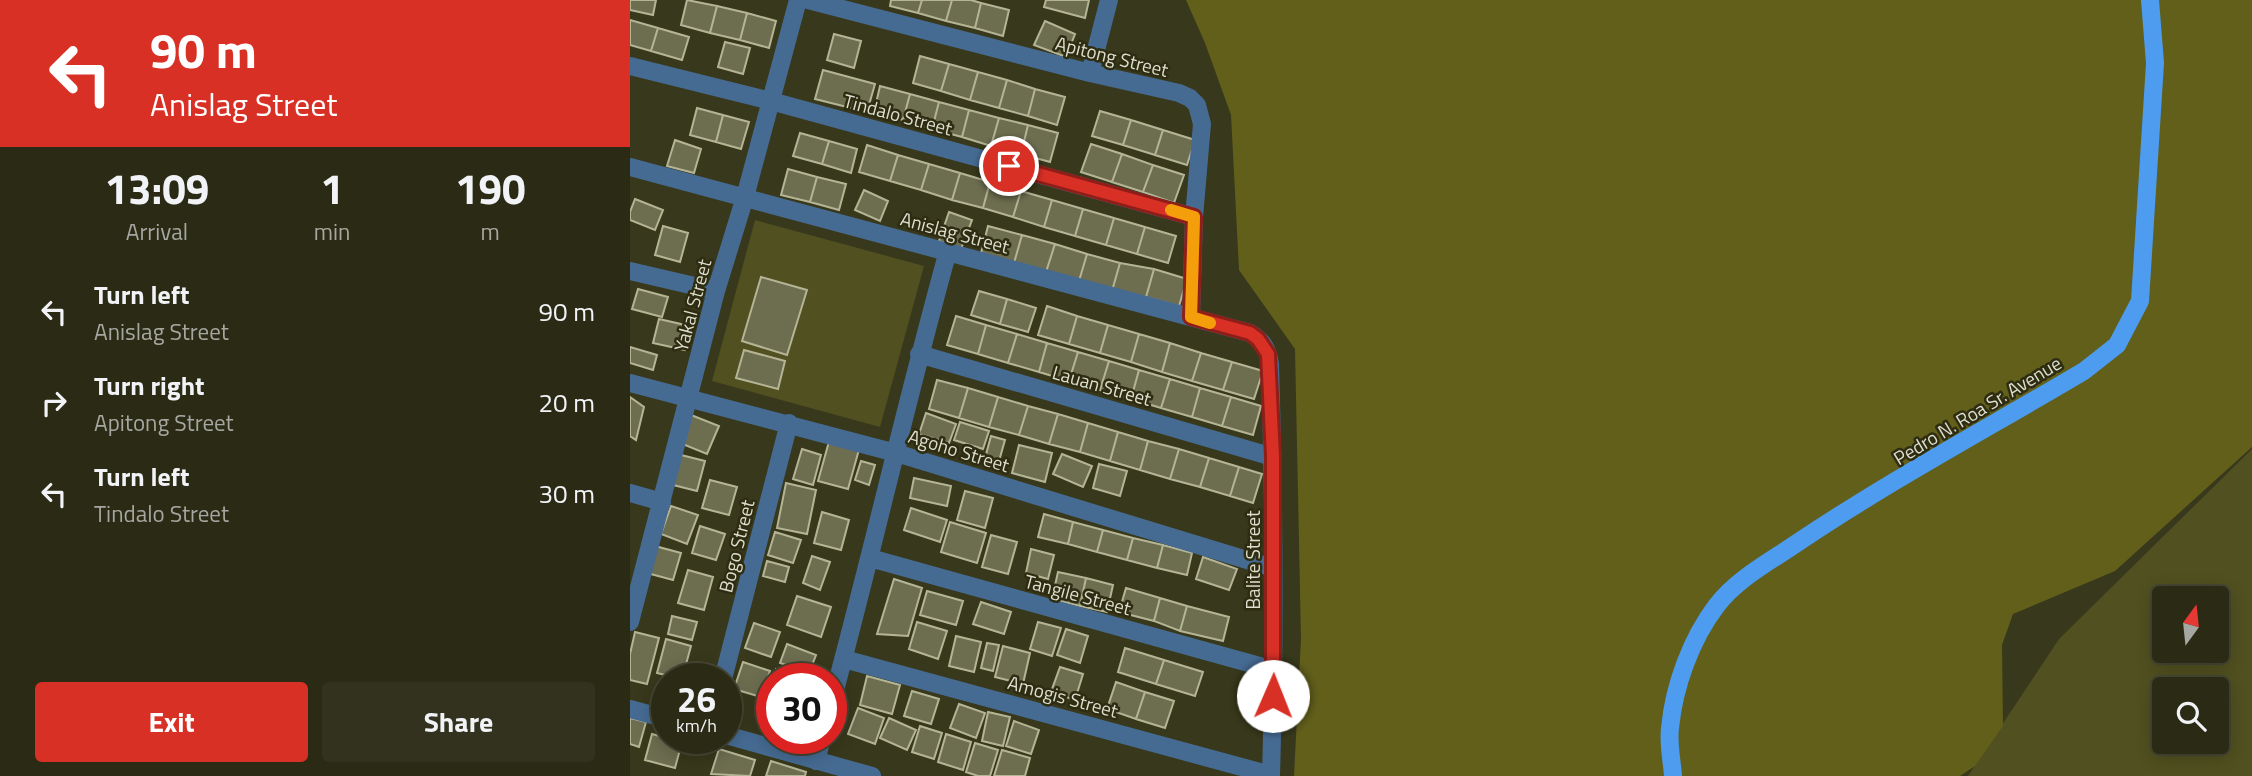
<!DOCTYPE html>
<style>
:root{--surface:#2a2a15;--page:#32321e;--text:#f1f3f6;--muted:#a5a7a0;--line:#464634;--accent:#d93025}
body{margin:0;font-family:"Titillium Web",sans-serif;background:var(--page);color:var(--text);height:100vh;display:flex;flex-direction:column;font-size:26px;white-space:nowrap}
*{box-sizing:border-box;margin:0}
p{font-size:23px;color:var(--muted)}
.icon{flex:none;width:38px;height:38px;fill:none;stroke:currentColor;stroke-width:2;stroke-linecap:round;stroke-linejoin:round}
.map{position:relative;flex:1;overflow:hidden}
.drawer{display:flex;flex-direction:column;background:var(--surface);width:630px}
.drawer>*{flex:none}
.top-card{background:#d93025;color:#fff;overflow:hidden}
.needle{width:46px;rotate:15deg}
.tools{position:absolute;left:1522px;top:586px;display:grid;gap:14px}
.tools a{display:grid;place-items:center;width:77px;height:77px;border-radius:7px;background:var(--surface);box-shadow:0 4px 18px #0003,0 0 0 2px var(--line);font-size:35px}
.speed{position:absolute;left:21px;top:663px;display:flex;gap:14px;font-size:35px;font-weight:700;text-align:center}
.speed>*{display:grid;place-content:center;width:91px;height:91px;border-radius:50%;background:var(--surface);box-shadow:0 4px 18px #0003,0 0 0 2px var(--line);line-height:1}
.speed small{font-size:18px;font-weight:400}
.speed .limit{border:10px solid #d22;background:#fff;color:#111}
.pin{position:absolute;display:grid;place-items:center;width:60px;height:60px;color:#fff;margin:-30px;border:4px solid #fff;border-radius:50%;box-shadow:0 2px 7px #0007}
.me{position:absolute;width:77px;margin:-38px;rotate:1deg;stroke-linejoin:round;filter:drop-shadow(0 0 5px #0008)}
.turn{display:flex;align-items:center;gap:24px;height:147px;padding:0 35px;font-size:32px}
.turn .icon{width:91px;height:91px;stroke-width:2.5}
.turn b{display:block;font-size:49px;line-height:60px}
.eta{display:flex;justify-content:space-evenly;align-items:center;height:119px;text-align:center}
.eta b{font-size:42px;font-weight:700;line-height:49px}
.primary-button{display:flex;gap:14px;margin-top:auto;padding:14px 35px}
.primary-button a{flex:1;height:80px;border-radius:7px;background:var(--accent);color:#fff;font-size:28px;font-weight:700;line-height:80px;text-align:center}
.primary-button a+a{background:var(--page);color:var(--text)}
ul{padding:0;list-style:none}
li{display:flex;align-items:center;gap:21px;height:91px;padding:0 35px}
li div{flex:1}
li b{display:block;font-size:26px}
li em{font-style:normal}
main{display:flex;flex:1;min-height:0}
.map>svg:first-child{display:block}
.green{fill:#515020;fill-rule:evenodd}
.forest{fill:#615f1a}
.building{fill:#6d6d50;stroke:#b5b596;stroke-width:2}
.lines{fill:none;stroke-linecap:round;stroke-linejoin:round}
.minor{stroke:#466b93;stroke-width:18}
.major{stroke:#4d9cef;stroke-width:18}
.route-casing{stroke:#8d1f18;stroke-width:18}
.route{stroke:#d93025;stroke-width:12}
.slow{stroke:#f59e0b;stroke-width:12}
.labels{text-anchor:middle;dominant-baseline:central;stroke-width:5;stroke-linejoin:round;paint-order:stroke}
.street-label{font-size:19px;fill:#dddece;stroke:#2e2d12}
</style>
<main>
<section class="drawer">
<div class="top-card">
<div class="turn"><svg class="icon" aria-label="left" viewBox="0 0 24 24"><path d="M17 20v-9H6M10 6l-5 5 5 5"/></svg><div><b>90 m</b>Anislag Street</div></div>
</div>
<div class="eta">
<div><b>13:09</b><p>Arrival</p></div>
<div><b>1</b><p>min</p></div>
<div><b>190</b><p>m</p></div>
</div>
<ul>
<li><svg class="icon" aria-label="left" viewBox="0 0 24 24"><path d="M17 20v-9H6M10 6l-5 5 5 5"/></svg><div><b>Turn left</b><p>Anislag Street</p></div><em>90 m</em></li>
<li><svg class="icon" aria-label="right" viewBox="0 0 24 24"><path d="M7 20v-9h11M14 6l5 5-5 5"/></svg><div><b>Turn right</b><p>Apitong Street</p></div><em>20 m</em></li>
<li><svg class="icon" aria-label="left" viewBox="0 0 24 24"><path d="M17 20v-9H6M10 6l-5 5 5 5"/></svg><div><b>Turn left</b><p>Tindalo Street</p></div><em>30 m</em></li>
</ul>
<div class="primary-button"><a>Exit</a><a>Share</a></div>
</section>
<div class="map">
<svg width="1622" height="776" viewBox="0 0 1622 776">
<rect width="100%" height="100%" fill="#38381c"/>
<!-- green -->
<path class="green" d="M125 220 294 266 250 427 82 381Z
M1622 449V776H1338L1429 639ZM1535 598H1587V651H1535ZM1535 690H1587V742H1535Z"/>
<!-- forest -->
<path class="forest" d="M556 0H1622V447L1485 571 1383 614 1372 645 1373 726 1345 766 1330 776H664L671 639 665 349 609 270 601 115 575 43Z"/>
<!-- building -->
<path class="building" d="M0 0H26L23 15 0 10Z
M57 0 87 6 80 33 51 25Z
M261 0H292L288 13 260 6Z
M292 0H322L316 21 288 13Z
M322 0H341L351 3 345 28 316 21Z
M416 0H459L455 18 414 7Z
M351 3 379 10 373 36 345 28Z
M87 6 117 13 110 40 80 33Z
M117 13 146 21 139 48 110 40Z
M0 20 28 28 21 51 0 45Z
M415 21 445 34 436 57 404 45Z
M28 28 59 37 52 60 21 51Z
M204 34 231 41 224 68 197 60Z
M95 42 120 48 113 74 88 67Z
M290 56 319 64 311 91 283 83Z
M319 64 348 72 340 100 311 91Z
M193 70 245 84 237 112 185 99Z
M348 72 377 80 369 108 340 100Z
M377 80 405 89 398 116 369 108Z
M250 86 280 94 273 120 244 112Z
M405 89 435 97 427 125 398 116Z
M280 94 309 102 302 129 273 120Z
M309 102 339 110 332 137 302 129Z
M67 108 93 115 86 142 60 135Z
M339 110 369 118 361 146 332 137Z
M470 111 501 120 493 145 462 136Z
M93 115 119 122 111 149 86 142Z
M369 118 398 125 391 154 361 146Z
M501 120 533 130 525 155 493 145Z
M398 125 428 133 420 162 391 154Z
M533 130 565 140 557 165 525 155Z
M170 133 199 141 192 164 163 156Z
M45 140 71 149 64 173 37 166Z
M199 141 227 149 221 173 192 164Z
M461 144 492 154 482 182 451 172Z
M237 145 268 155 260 181 229 172Z
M492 154 523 165 513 192 482 182Z
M268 155 299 164 291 190 260 181Z
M299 164 330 173 322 200 291 190Z
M523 165 554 175 544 203 513 192Z
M158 169 187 177 180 202 151 195Z
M330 173 360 182 353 208 322 200Z
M187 177 216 184 209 210 180 202Z
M360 182 391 191 383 217 353 208Z
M234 190 258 201 250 221 225 210Z
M391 191 422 200 414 227 383 217Z
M5 199 33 210 25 230 0 220V212Z
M422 200 453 209 445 236 414 227Z
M453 209 484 218 476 245 445 236Z
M319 212 342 220 331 249 309 241Z
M484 218 515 227 507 254 476 245Z
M33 226 58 233 50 262 25 255Z
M358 226 392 235 384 263 351 253Z
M515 227 546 236 538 263 507 254Z
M392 235 425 244 416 272 384 263Z
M425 244 457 254 449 281 416 272Z
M457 254 490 263 482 291 449 281Z
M490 263 524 269 516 297 482 291Z
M524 269 557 279 549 306 516 297Z
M131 277 177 290 157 355 112 341Z
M8 289 38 297 32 317 2 309Z
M349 291 377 299 370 324 341 315Z
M377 299 406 308 398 332 370 324Z
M417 306 447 316 439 344 408 335Z
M326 316 356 325 348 354 317 345Z
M447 316 478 325 470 353 439 344Z
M29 319 60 326 55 350 23 343Z
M356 325 387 334 378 363 348 354Z
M478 325 509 334 501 362 470 353Z
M387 334 417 343 409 372 378 363Z
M509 334 540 343 532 372 501 362Z
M417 343 448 352 439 381 409 372Z
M540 343 571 353 562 381 532 372Z
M0 347 27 355 23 370 0 363Z
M114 350 155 361 148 389 106 378Z
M448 352 479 361 470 390 439 381Z
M571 353 602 362 593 390 562 381Z
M479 361 509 370 501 399 470 390Z
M602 362 633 371 624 399 593 390Z
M509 370 540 379 531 408 501 399Z
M540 379 570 388 562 417 531 408Z
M307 380 338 388 329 418 299 409Z
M338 388 368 397 359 427 329 418Z
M570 388 601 397 592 426 562 417Z
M0 397 14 407 6 440 0 436Z
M368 397 398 406 389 435 359 427Z
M601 397 631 406 623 435 592 426Z
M398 406 428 414 419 444 389 435Z
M296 413 326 424 319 443 289 434Z
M428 414 458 423 450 452 419 444Z
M61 415 89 426 77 454 50 443Z
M330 422 359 431 353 449 324 440Z
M458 423 488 432 480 461 450 452Z
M488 432 518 441 510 470 480 461Z
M361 436 375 440 369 461 355 458Z
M200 438 230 446 218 489 188 481Z
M518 441 549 449 540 479 510 470Z
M389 445 422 453 415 482 382 473Z
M172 449 191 455 183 485 163 479Z
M549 449 579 458 570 487 540 479Z
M432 454 462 466 453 487 423 474Z
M51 455 75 461 67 491 43 485Z
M579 458 609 467 600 496 570 487Z
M231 461 245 465 239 485 225 480Z
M469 464 497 471 490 496 463 488Z
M609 467 632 474 623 503 600 496Z
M284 478 321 486 317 506 280 498Z
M80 480 107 487 99 515 72 508Z
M156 483 186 490 177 534 147 528Z
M335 491 363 498 355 528 327 520Z
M41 506 68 515 57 544 31 534Z
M281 508 317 520 310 542 274 530Z
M192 512 219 520 211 550 184 543Z
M414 514 443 522 438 544 408 537Z
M320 522 356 533 347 563 311 552Z
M443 522 473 530 467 552 438 544Z
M70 526 95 534 86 560 62 553Z
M473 530 503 538 497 560 467 552Z
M145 532 171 540 163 563 138 555Z
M361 535 387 542 378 574 352 567Z
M503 538 533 545 527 568 497 560Z
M533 545 562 553 557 575 527 568Z
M25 546 51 553 43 580 17 573Z
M401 549 424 555 418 579 396 573Z
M182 556 200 562 190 590 173 583Z
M573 557 607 569 599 590 566 579Z
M137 561 159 567 155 582 133 576Z
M58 570 83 577 74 610 48 603Z
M428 572 456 578 450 606 422 599Z
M456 578 483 585 477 612 450 606Z
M264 579 292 588 278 636 247 634Z
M496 588 530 598 524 621 489 612Z
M297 591 333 601 326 625 290 615Z
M167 596 201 607 191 637 157 625Z
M530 598 557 606 550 631 524 621Z
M351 602 381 612 374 634 343 624Z
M557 606 599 617 593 641 550 631Z
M42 616 67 622 62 640 38 634Z
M287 622 317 631 308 659 279 649Z
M408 622 431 628 422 656 400 649Z
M124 623 150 632 141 657 115 648Z
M436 629 458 636 450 663 427 655Z
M5 632 29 638 17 684 0 680V654Z
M326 636 351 642 344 672 319 666Z
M36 639 61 646 52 679 27 673Z
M357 643 369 645 363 671 351 668Z
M157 644 186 655 179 673 150 663Z
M373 646 400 653 393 684 365 677Z
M495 648 534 660 526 684 488 672Z
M534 660 573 672 565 696 526 684Z
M113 662 140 671 131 697 104 689Z
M430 667 453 674 445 700 421 692Z
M146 669 181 679H144Z
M237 676 270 685 262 714 230 705Z
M486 682 515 692 506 719 477 709Z
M282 691 309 699 301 724 274 716Z
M515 692 544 701 535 728 506 719Z
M329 704 355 713 346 738 320 728Z
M228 708 254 718 245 744 218 734Z
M358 712 380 717 373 746 352 741Z
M0 718 16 722 9 747 0 744Z
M259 718 286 730 277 750 250 738Z
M384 721 409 730 401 754 376 746Z
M290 726 312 733 304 759 282 752Z
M22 734 52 742 45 768 15 760Z
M316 734 341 742 333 770 308 762Z
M345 743 368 750 360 776H348L336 772Z
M89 749 125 760 120 776 81 774Z
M372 750 400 758 395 776H364Z
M141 761 176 772 175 776H136Z"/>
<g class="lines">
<!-- minor -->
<path class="minor" d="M178 0 460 73 549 93 560 98 567 105 572 124 564 217 561 317
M0 66 141 101 564 217
M460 73 479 0
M0 167 620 333C633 341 638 349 640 364 644 501 645 639 641 776
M0 271 86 291
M289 354 643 457
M0 383 266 453 643 568
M0 493 32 502
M240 558 644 670
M0 622 86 291 115 197 168 0
M214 659 641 775
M93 679 159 423
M201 705C242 554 276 402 318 251
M0 709 37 719
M96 735 242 776
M186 761 192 738"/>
<!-- major -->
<path class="major" d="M1043 776C1042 761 1038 744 1040 728 1044 686 1061 639 1087 605 1107 579 1139 562 1167 543 1259 481 1358 428 1454 371L1487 345 1510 301 1525 63 1520 0"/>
</g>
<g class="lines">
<!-- route casing -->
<g class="route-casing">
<path id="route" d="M379 166 564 217 561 317 620 333 628 339 638 354 643 457V696"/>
</g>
<!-- route -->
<use href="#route" class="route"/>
<!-- slow -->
<path class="slow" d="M541 210 564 217 561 317 580 323"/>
</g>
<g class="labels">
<!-- street labels -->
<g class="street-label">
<text transform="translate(482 56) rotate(14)">Apitong Street</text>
<text transform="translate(268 114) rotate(15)">Tindalo Street</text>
<text transform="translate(325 232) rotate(15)">Anislag Street</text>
<text transform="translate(62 305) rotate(-75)">Yakal Street</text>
<text transform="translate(472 385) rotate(16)">Lauan Street</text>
<text transform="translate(1347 410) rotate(-31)">Pedro N. Roa Sr. Avenue</text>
<text transform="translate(329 450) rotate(17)">Agoho Street</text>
<text transform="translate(106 546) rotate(-76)">Bogo Street</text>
<text transform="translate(622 560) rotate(-90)">Balite Street</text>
<text transform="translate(448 594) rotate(15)">Tangile Street</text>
<text transform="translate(433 696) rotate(15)">Amogis Street</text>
</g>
</g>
</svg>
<div class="tools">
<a><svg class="needle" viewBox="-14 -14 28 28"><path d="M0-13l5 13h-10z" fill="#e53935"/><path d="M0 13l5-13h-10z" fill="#a5a7a0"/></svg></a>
<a><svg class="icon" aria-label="search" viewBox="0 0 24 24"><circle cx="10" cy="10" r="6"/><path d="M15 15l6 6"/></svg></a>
</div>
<div class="speed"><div>26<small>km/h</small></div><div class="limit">30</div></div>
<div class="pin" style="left:379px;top:166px;background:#d93025"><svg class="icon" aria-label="arrive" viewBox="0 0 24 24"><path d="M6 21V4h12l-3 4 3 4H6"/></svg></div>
<svg class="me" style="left:643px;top:696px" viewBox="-20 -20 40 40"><circle r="19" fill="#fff"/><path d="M0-13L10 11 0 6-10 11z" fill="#d93025"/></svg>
</div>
</main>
